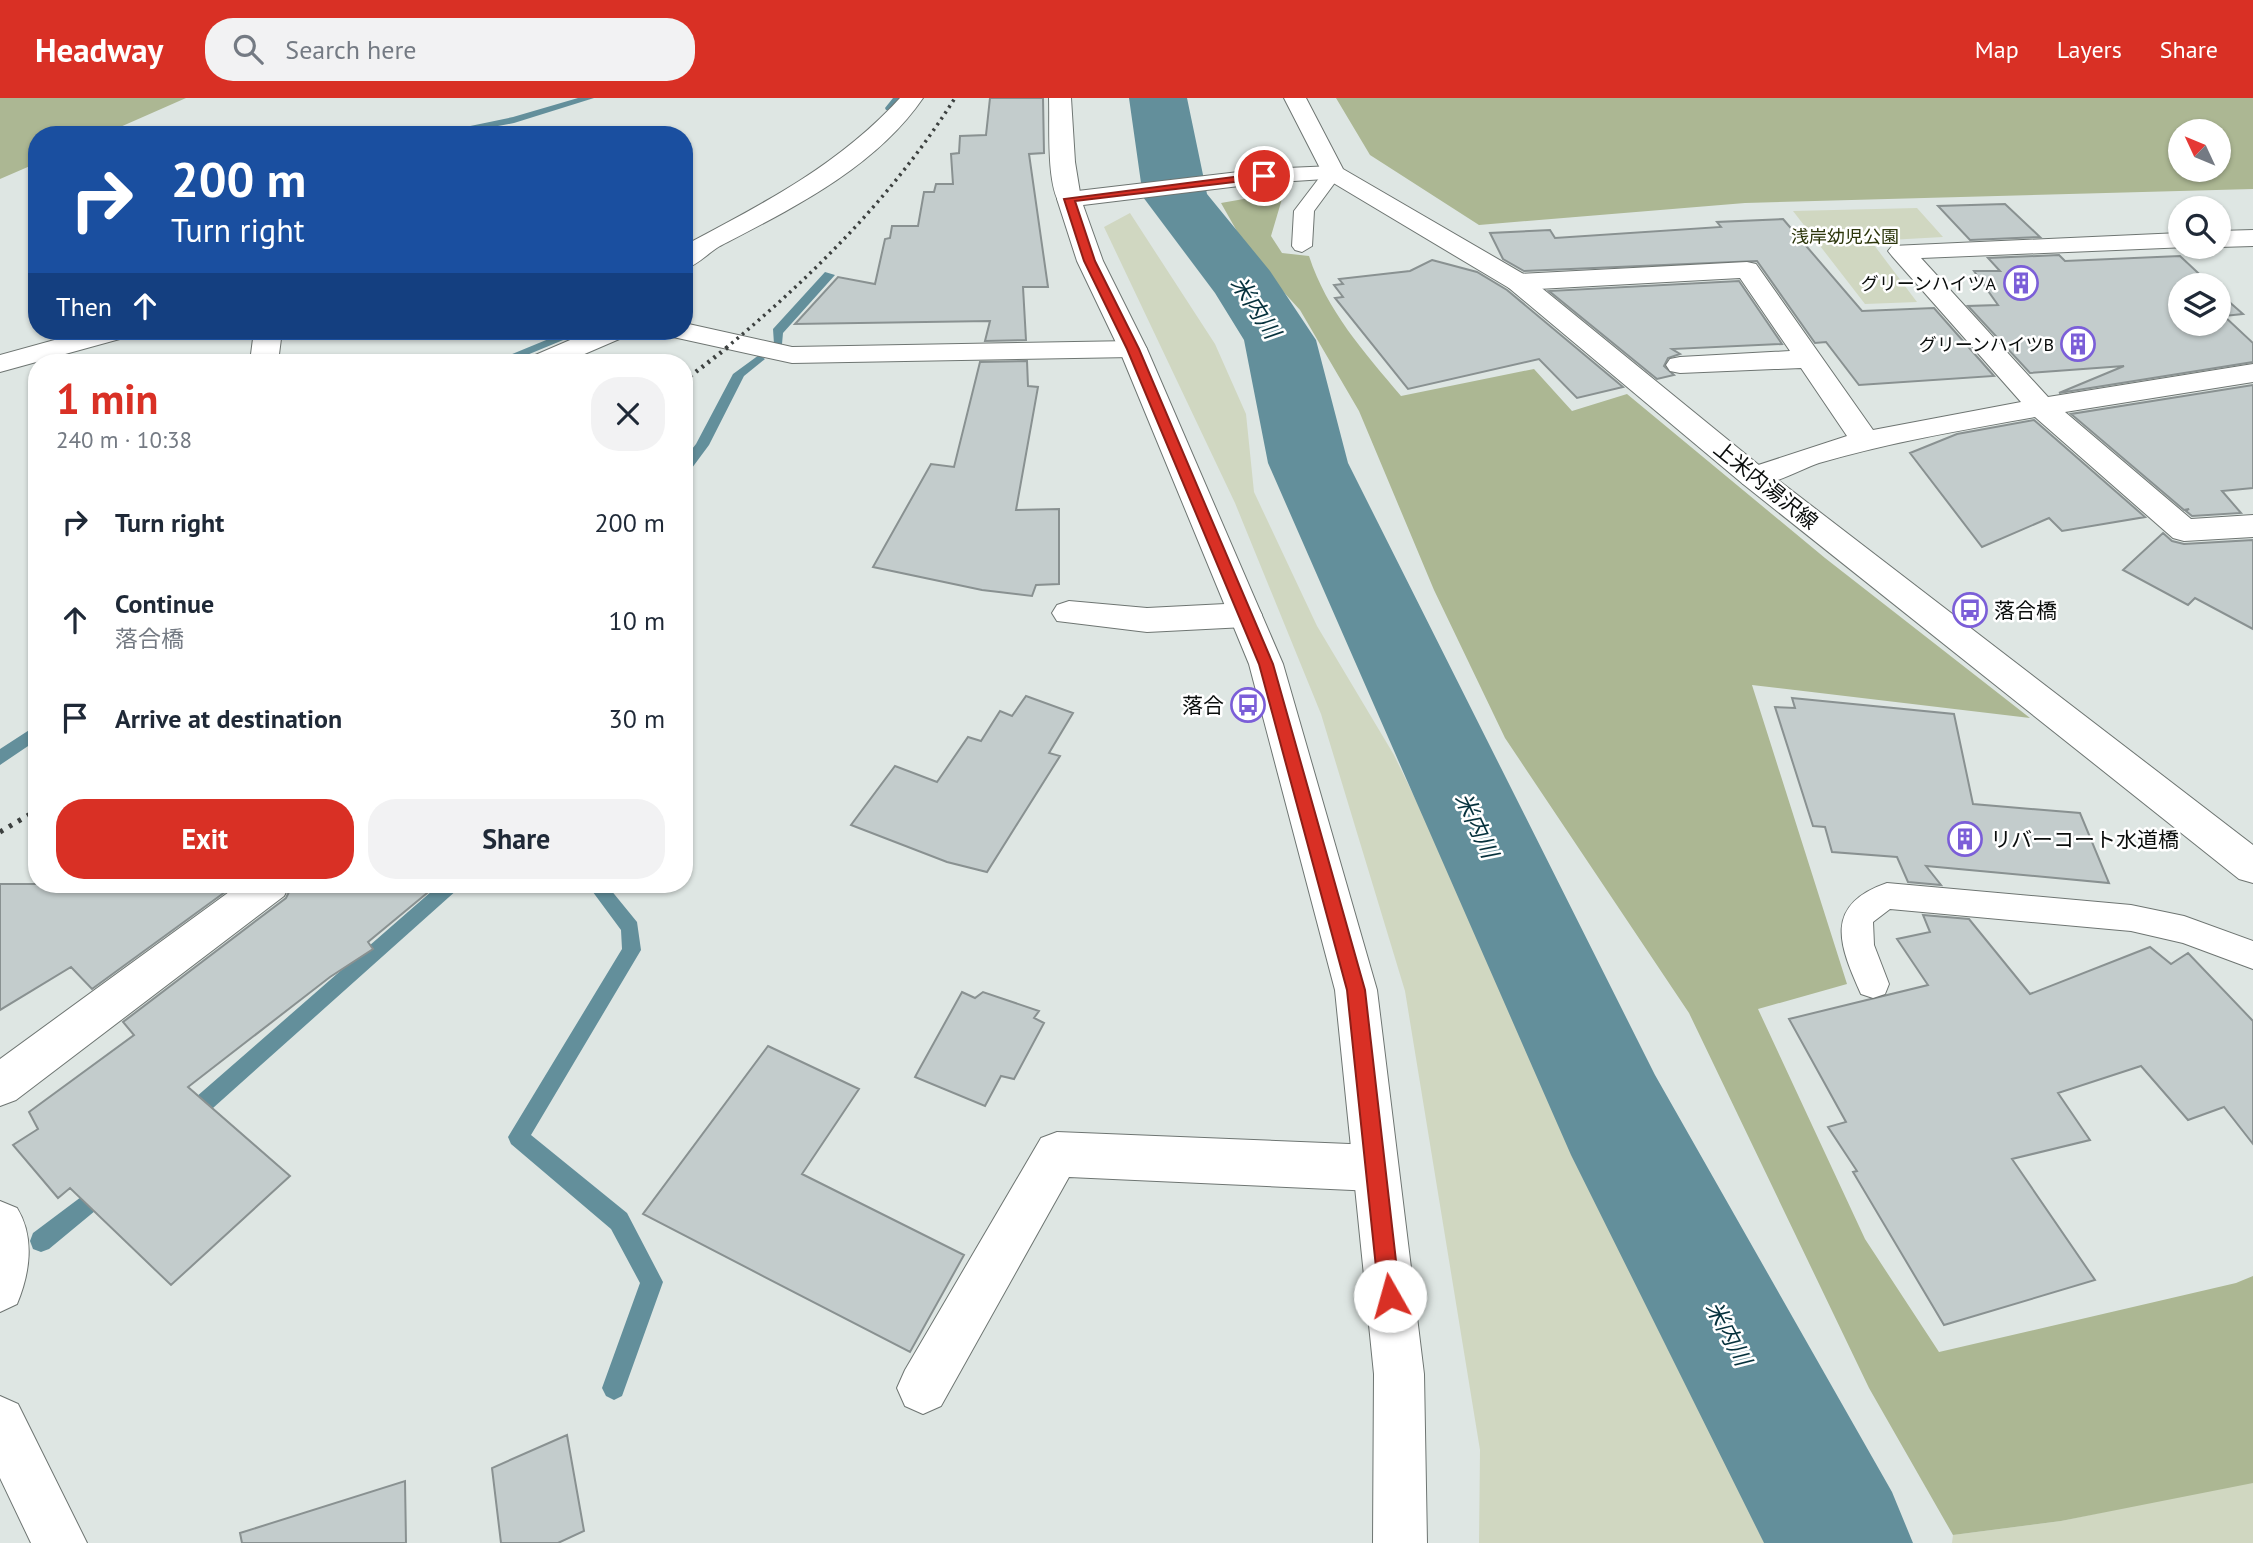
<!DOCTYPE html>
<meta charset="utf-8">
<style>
:root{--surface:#fff;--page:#f2f2f3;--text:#1f2937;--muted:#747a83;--accent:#d93025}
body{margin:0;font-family:"PT Sans","Noto Sans JP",sans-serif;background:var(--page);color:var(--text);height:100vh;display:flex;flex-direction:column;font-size:26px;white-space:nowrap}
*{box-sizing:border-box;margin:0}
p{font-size:23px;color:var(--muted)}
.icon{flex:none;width:38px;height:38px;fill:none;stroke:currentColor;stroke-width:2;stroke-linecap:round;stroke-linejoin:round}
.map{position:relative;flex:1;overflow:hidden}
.drawer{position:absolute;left:28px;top:256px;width:665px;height:539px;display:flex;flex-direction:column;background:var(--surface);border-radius:28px;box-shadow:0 2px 5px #0004}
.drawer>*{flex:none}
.hud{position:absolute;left:28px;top:28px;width:665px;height:214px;border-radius:28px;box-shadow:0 2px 5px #0004;background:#1a4fa0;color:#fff;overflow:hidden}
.needle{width:46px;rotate:314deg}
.buttons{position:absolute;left:2168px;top:21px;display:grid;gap:14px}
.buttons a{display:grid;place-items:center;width:63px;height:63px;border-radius:50%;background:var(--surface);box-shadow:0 2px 5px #0004;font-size:35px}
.pin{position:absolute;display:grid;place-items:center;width:60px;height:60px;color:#fff;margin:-30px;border:4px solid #fff;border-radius:50%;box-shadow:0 2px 7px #0007}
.me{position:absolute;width:77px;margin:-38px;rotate:353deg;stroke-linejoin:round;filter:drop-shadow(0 0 5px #0008)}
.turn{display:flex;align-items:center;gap:24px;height:147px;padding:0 28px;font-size:32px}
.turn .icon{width:91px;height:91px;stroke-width:2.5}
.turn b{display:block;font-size:49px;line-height:60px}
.then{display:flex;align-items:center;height:66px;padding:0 28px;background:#0003;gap:14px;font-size:26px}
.round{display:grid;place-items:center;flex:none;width:74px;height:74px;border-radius:28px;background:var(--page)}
.headline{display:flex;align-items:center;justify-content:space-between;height:119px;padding:0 28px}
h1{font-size:42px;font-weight:700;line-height:52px;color:var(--accent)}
.cta{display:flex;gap:14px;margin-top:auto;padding:14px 28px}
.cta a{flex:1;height:80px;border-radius:28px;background:var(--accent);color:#fff;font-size:28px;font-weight:700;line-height:80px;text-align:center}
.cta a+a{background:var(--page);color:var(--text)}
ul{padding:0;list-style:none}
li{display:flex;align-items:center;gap:21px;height:98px;padding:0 28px}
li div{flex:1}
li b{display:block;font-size:26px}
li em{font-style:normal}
header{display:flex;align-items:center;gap:42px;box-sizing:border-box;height:98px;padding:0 35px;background:var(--accent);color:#fff}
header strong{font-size:33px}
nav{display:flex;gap:38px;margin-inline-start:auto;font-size:24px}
.search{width:490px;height:63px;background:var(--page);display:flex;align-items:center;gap:18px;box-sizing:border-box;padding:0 24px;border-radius:28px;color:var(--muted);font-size:26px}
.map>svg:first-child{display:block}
.green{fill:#d0d7c1}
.forest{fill:#acb793;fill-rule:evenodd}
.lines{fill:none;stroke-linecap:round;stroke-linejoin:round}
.stream{fill:#638f9b;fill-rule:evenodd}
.river{fill:#638f9b;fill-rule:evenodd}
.building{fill:#c3cccc;stroke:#899191;stroke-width:2}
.lane-casing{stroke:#6e7572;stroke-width:2}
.street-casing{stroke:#6e7572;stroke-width:2}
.secondary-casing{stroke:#6e7572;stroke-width:2}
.primary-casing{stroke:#6e7572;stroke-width:2}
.lane{fill:#fff;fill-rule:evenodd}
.street{fill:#fff;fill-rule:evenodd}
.secondary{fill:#fff;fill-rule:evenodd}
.primary{fill:#fff;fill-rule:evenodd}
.rail-far2{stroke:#3c403f;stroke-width:3.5;stroke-dasharray:2.5 4.5;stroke-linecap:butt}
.rail-far1{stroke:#3c403f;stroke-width:4.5;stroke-dasharray:2.5 5;stroke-linecap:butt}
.rail{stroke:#3c403f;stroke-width:5;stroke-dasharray:3.5 7;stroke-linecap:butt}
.route{fill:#d93025;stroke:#8d1f18;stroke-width:2}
.labels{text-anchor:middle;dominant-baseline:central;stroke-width:5;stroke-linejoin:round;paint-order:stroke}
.far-park-label{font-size:18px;fill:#2c360b;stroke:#fff}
.far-poi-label{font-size:18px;fill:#0a0d0c;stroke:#fff;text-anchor:end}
.street-label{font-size:21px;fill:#0a0d0c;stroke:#fff}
.poi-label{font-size:21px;fill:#0a0d0c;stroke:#fff;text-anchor:start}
.water-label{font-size:23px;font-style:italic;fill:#05313c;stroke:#fff}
</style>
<header>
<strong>Headway</strong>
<div class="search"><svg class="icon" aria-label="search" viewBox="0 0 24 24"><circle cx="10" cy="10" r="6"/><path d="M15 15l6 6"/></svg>Search here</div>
<nav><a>Map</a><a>Layers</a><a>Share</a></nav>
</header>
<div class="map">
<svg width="2253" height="1445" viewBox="0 0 2253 1445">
<rect width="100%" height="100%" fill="#dee6e3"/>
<!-- green -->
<path class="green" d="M1917 110 1943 139 1871 143 1917 204 1865 206 1793 113Z
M1130 115 1215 246 1246 316 1254 394 1317 528 1394 657 1510 896 1558 1024 1708 1320 1756 1391 1772 1445H1479L1480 1352 1405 893 1321 616 1235 405 1104 129Z
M2246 1384 2253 1385V1445H1952L1953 1437 2061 1423Z"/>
<!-- forest -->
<path class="forest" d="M0 0H186L102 37H37V65L0 81Z
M1336 0H2253V91L1745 105 1479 127 1370 57ZM2180 33H2219V72H2180Z
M1284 94 1271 138 1282 155 1309 158C1327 213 1364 254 1401 298L1534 271 1572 313 1627 296 1825 460 2030 620 1752 587 1847 886 1758 911 1865 1141 1939 1254 2236 1185 2253 1178V1385L2061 1423 1953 1437 1869 1290 1689 915 1505 640 1434 492 1359 313 1300 212 1251 158 1221 105Z"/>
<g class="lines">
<!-- stream -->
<path class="stream" d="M578 0H594L514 25 450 37H427L513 19Z
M893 0H903L894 12H886L885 10Z
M825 174 835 177 783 235 782 246H774L773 231Z
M568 233H585L510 264H493Z
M759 257 765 261 744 278 709 347 689 374 684 375V361L696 346 733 276Z
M37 627V642L0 667V651Z
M440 786H461L458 791 194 1027 187 1030 180 1027 177 1020 180 1013Z
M587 786H606L637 824 641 852 531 1037 627 1115 663 1184 622 1298 614 1302 606 1298 602 1290 640 1185 611 1131 511 1046 508 1039 622 851 621 832Z
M105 1081 113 1084 116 1091 113 1098 49 1151 41 1154 33 1151 30 1143 33 1135Z"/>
<!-- river -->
<path class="river" d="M1129 0H1187L1207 96 1270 173 1316 242 1348 365 1655 977 1892 1394 1913 1445H1764L1571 1057 1268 365 1244 242 1215 195 1143 99Z"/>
</g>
<!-- building -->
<path class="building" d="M990 0H1043L1044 55 1029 56 1048 189H1023L1026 242 985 243 990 223 795 226 838 179 875 186 885 141 890 140 892 128H918L924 94H934L936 86H953L951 56 959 55 960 38 986 37Z
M2005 106 2040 139 1970 142 1938 108Z
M1783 121 1862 213 1934 210 1994 278 1859 287 1826 244 1815 245 1757 163 1524 173 1503 161 1490 135 1550 132 1555 140 1721 129 1717 124Z
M2059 157 2065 163 2180 158 2211 187H2180V226H2219V195L2243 216 2224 218 2253 245V264L2059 295 2124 268 2030 275 1968 208 1998 207 1974 173H2000L1988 160Z
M1432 162 1477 174 1507 192 1623 289 1577 300 1539 261 1408 291 1335 200 1343 199 1334 187 1343 186 1339 181 1410 173Z
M1739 183 1782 246 1672 251 1680 256 1668 260 1664 268 1674 277 1657 281 1549 193Z
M1027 263 1028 288 1038 289 1016 412 1059 411V486L1036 487 1032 498 982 492 873 469 931 366 954 369 980 264Z
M2253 287V390L2222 393 2241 415 2192 418 2186 413 2189 411 2184 412 2071 316Z
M2034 322 2145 419 2062 433 2049 420 1982 449 1910 355 1957 336Z
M2163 435 2172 443 2184 446 2253 442V531L2195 500 2188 507 2123 472Z
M1026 598 1073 615 1049 655 1060 658 987 774 947 764 851 727 895 668 937 684 968 639 981 643 1000 613 1012 618Z
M1792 600 1954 616 1973 706 2080 715 2109 785 1926 768 1941 787 1908 784 1897 759 1832 754 1825 729 1813 728 1775 609 1795 610Z
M0 786H236L92 891 71 869 0 912Z
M293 786H438L368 844 373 851 330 879 188 989 290 1078 171 1187 70 1090 58 1100 13 1047 38 1031 29 1014 134 937 123 924 286 800Z
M1923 817 1969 821 2030 896 2150 849 2171 866 2188 855 2253 923V1046L2224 1009 2188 1022 2141 968 2058 995 2090 1042 2012 1061 2095 1182 1944 1227 1853 1074 1857 1073 1828 1029 1846 1024 1789 921 1928 887 1897 841 1930 834Z
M962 894 975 900 983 894 1039 913 1034 920 1044 925 1014 981 1001 978 985 1008 915 979Z
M768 948 859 991 802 1076 964 1157 910 1254 643 1116Z
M567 1337 584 1433 558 1445H501L492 1370Z
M405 1383 406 1445H242L240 1435Z"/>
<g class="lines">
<!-- lane casing -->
<g class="lane-casing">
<path id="lane" d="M1333 69 1342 75 1314 113 1312 148 1302 154 1295 152 1292 148 1294 113 1326 71Z
M1887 785 2131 807 2184 818 2253 843V871L2183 845 2131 833 1890 811 1873 824 1874 847 1889 886 1885 896 1873 900 1861 896C1839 847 1823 807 1887 785Z"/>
</g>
<!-- street casing -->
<g class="street-casing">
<path id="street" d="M900 0H923C875 70 793 110 720 148 708 155 698 167 684 171L687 146C765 105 840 66 900 0Z
M1049 0H1071L1075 64 1081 101 1078 106H1060C1046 85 1050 26 1049 0Z
M2253 132V148L2219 149V133Z
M2180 135V149H2188L1921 160 2048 299 2253 266V284L2065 314 2191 421 2253 417V439L2184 443 2173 440 2035 319C1963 332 1890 344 1819 365 1796 373 1767 392 1743 386L1739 379 1743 372 1847 338 1801 270 1680 275 1670 273 1666 267 1670 261 1680 259 1790 253 1740 180 1518 192 1509 190 1505 184 1509 178 1518 176 1747 164 1756 166 1873 332 2021 304 1892 158 1888 153 1892 148Z
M684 225 792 249 1133 243 1143 245 1147 251 1143 257 1133 259 792 265 673 239 669 233H684Z
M87 233H131L127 239 0 274V257Z
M254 233H282L278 264H250Z
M591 233H628L624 239 566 264H529L533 258Z
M1069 503 1147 510 1245 505 1257 508 1262 517 1257 526 1245 529 1147 534 1057 523 1052 515 1057 507Z
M240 786H290L284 798 16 1002 0 1008V961Z
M1057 1034 1374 1047 1390 1054 1397 1070 1390 1086 1374 1093 1069 1079 941 1308 923 1316 905 1308 897 1290 905 1272 1041 1040Z
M0 1103 17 1110C35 1139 30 1175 17 1206L0 1214Z
M0 1298 18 1306 87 1445H31L0 1380Z"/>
</g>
<!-- secondary casing -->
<g class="secondary-casing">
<path id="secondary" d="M1333 68 1341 70 1345 75 1341 80 1264 85 1083 107 1103 163 1147 251 1283 566 1377 892 1424 1276 1427 1445H1373L1374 1276 1335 892 1249 566 1119 251 1077 163 1057 101 1060 96 1069 94 1264 71Z"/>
</g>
<!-- primary casing -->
<g class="primary-casing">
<path id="primary" d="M1284 0H1306L1343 71 1527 178 1765 372 2253 747V785L2239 781 1743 386 1509 190 1325 80Z"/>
</g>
<!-- lane -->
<use href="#lane" class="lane"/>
<!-- street -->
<use href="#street" class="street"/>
<!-- secondary -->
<use href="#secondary" class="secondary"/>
<!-- primary -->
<use href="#primary" class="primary"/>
<!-- rail-far2 -->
<path class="rail-far2" d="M726 250C814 177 893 98 955 0"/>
<!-- rail-far1 -->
<path class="rail-far1" d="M684 283 728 249"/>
<!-- rail -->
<path class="rail" d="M0 734 37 712"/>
</g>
<!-- route -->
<path class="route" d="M1264 75 1268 80 1075 103 1095 163 1139 251 1273 566 1365 892 1400 1198 1397 1206 1390 1209 1382 1206 1379 1198 1347 892 1259 566 1127 251 1084 163 1064 101Z"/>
<!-- icons -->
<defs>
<g id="building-ring" transform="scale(1.75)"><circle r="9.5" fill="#fff" stroke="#7b5ed8" stroke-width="1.5"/><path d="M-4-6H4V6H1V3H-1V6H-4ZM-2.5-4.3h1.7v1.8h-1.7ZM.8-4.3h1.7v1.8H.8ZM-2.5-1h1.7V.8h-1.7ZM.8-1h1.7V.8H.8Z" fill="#7b5ed8"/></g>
<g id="bus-ring" transform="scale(1.75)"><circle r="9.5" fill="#fff" stroke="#7b5ed8" stroke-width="1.5"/><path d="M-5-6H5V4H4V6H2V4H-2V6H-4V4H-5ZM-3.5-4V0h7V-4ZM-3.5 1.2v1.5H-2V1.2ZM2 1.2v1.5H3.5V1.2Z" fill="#7b5ed8"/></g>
</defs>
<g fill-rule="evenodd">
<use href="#building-ring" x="2021" y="185"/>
<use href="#building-ring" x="2078" y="246"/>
<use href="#bus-ring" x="1970" y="512"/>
<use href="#bus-ring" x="1248" y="607"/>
<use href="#building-ring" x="1965" y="741"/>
</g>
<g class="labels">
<!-- far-park labels -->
<g class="far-park-label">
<text x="1845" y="138">浅岸幼児公園</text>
</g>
<!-- far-poi labels -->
<g class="far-poi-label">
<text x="1996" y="185">グリーンハイツA</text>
<text x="2054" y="246">グリーンハイツB</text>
</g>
<!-- street labels -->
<g class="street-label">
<text transform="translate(1766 387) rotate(39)">上米内湯沢線</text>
</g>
<!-- poi labels -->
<g class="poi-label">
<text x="1994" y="512">落合橋</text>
<text x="1224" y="607" text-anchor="end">落合</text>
<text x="1990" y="741">リバーコート水道橋</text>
</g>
<!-- water labels -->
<g class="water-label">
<text transform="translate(1256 209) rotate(57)">米内川</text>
<text transform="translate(1477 727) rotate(65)">米内川</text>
<text transform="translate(1729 1235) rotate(62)">米内川</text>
</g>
</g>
</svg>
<div class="buttons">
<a><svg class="needle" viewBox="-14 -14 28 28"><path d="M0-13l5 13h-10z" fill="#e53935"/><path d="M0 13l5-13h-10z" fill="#747a83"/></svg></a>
<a><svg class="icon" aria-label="search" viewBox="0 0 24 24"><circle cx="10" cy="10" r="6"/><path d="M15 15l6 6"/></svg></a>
<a><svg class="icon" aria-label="layers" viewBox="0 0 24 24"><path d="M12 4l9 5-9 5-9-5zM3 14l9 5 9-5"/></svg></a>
</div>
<div class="pin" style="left:1264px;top:78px;background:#d93025"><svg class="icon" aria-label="arrive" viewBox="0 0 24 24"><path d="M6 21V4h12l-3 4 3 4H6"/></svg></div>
<svg class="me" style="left:1390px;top:1198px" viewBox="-20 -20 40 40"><circle r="19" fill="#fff"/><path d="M0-13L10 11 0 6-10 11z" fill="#d93025"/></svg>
<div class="hud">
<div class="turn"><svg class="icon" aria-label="right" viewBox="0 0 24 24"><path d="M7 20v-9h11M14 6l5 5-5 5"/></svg><div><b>200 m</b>Turn right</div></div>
<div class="then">Then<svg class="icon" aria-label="ahead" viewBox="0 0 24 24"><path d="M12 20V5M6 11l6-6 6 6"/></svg></div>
</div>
<section class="drawer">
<div class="headline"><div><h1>1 min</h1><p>240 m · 10:38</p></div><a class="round"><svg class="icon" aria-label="close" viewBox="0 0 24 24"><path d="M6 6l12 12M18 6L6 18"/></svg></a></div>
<ul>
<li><svg class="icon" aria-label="right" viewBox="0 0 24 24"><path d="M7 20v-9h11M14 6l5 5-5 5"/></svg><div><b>Turn right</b></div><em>200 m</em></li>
<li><svg class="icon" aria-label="ahead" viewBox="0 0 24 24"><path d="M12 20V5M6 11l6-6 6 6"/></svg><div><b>Continue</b><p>落合橋</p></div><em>10 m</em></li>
<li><svg class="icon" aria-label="arrive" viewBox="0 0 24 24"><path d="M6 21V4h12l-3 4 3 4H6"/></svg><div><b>Arrive at destination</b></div><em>30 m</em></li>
</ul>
<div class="cta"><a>Exit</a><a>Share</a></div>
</section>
</div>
